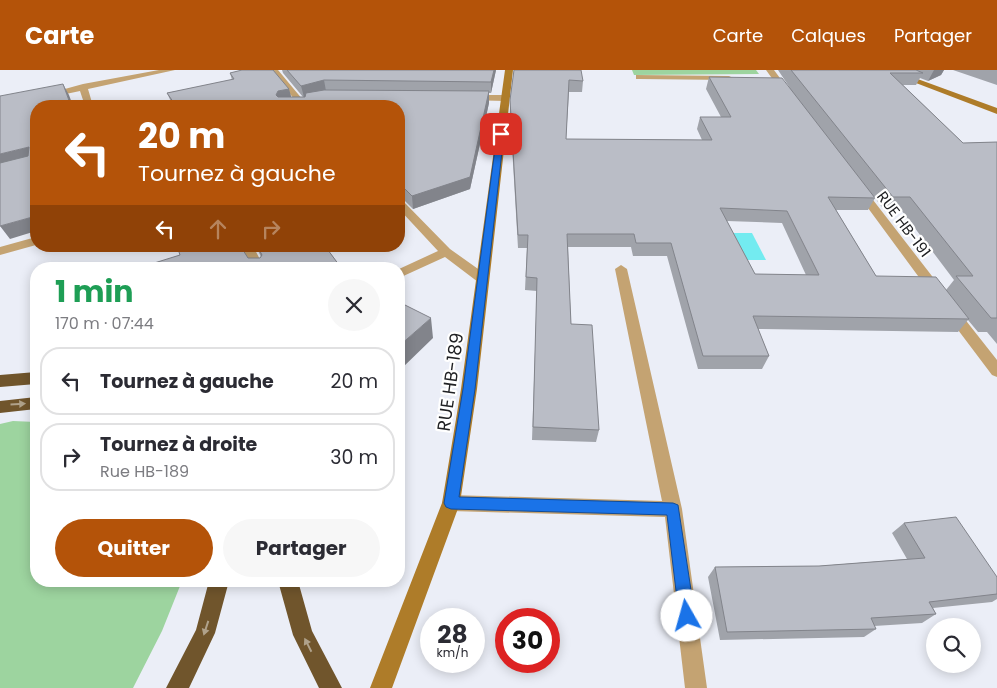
<!DOCTYPE html>
<html lang="fr">
<meta charset="utf-8">
<style>
:root{--surface:#fff;--page:#f7f7f7;--text:#2b2b33;--muted:#7c7c81;--line:#e1e1e2;--accent:#b45309}
body{margin:0;font-family:Poppins,sans-serif;background:var(--page);color:var(--text);height:100vh;display:flex;flex-direction:column;font-size:19px;white-space:nowrap}
*{box-sizing:border-box;margin:0}
p{font-size:16px;color:var(--muted)}
.icon{flex:none;width:28px;height:28px;fill:none;stroke:currentColor;stroke-width:2;stroke-linecap:round;stroke-linejoin:round}
.map{position:relative;flex:1;overflow:hidden}
.drawer{position:absolute;left:30px;top:192px;width:375px;height:325px;display:flex;flex-direction:column;background:var(--surface);border-radius:20px;box-shadow:0 2px 12px #0003}
.drawer>*{flex:none}
.top-card{position:absolute;left:30px;top:30px;width:375px;height:152px;border-radius:20px;box-shadow:0 2px 12px #0003;background:#b45309;color:#fff;overflow:hidden}
.fabs{position:absolute;left:926px;top:548px;display:grid;gap:10px}
.fabs a{display:grid;place-items:center;width:55px;height:55px;border-radius:50%;background:var(--surface);box-shadow:0 2px 12px #0003;font-size:25px}
.speed{position:absolute;left:420px;top:538px;display:flex;gap:10px;font-size:25px;font-weight:700;text-align:center}
.speed>*{display:grid;place-content:center;width:65px;height:65px;border-radius:50%;background:var(--surface);box-shadow:0 2px 12px #0003;line-height:1}
.speed small{font-size:12px;font-weight:400}
.speed .limit{border:8px solid #d22;background:#fff;color:#111}
.pin{position:absolute;display:grid;place-items:center;width:42px;height:42px;color:#fff;margin:-21px;border-radius:10px;box-shadow:0 2px 8px #0006}
.me{position:absolute;width:55px;margin:-28px;rotate:353deg;stroke-linejoin:round;filter:drop-shadow(0 0 4px #0008)}
.turn{display:flex;align-items:center;gap:18px;height:105px;padding:0 25px;font-size:22px}
.turn .icon{width:65px;height:65px;stroke-width:2.5}
.turn b{display:block;font-size:35px;line-height:42px}
.lanes{display:flex;align-items:center;height:48px;padding:0 25px;background:#0003;justify-content:center;gap:25px;direction:ltr}
.lanes .off{opacity:.35}
.round{display:grid;place-items:center;flex:none;width:52px;height:52px;border-radius:26px;background:var(--page)}
.head{display:flex;align-items:center;justify-content:space-between;height:85px;padding:0 25px}
h1{font-size:30px;font-weight:700;line-height:38px;color:#1e9e55}
.button{display:flex;gap:10px;margin-top:auto;padding:10px 25px}
.button a{flex:1;height:58px;border-radius:30px;background:var(--accent);color:#fff;font-size:20px;font-weight:700;line-height:58px;text-align:center}
.button a+a{background:var(--page);color:var(--text)}
ul{padding:0;list-style:none}
li{display:flex;align-items:center;gap:15px;height:68px;margin:0 10px 8px;padding:0 15px;border:2px solid var(--line);border-radius:20px}
li div{flex:1}
li b{display:block;font-size:19px}
li em{font-style:normal}
header{display:flex;align-items:center;gap:30px;box-sizing:border-box;height:70px;padding:0 25px;background:var(--accent);color:#fff}
header strong{font-size:24px}
nav{display:flex;gap:28px;margin-inline-start:auto;font-size:18px}
.map>svg:first-child{display:block}
.green{fill:#9dd49f}
.water{fill:#73ebf0}
.lines{fill:none;stroke-linecap:round;stroke-linejoin:round}
.street{fill:#c4a372;fill-rule:evenodd}
.secondary{fill:#ae7c29;fill-rule:evenodd}
.highway{fill:#70552c;fill-rule:evenodd}
.wall{fill:#a0a3aa;fill-rule:evenodd}
.shaded-wall{fill:#82848b}
.building{fill:#babdc6;stroke:#82848b;fill-rule:evenodd}
.oneway{fill:#b0a28b}
.route{fill:#1a73e8;stroke:#114b97}
.labels{text-anchor:middle;dominant-baseline:central;stroke-width:4.5;stroke-linejoin:round;paint-order:stroke}
.far-street-label{font-size:15px;fill:#202124;stroke:#fff}
.street-label{font-size:18px;fill:#202124;stroke:#fff}
</style>
<header>
<strong>Carte</strong>
<nav><a>Carte</a><a>Calques</a><a>Partager</a></nav>
</header>
<div class="map">
<svg width="997" height="618" viewBox="0 0 997 618">
<rect width="100%" height="100%" fill="#ebeef7"/>
<!-- green -->
<path class="green" d="M632 0H756L759 4 634 5Z
M13 351 36 352V511H182L162 561 133 618H0V354Z"/>
<!-- water -->
<path class="water" d="M730 163H752L766 190H742Z"/>
<g class="lines">
<!-- street -->
<path class="street" d="M159 0H175L88 19 93 36H85L80 21 47 28 43 25 83 14Z
M270 0H278L308 36H300Z
M766 0H774L791 23 790 25H784Z
M636 5 729 6 733 8 729 10 639 9H636Z
M469 25H505L509 28 505 31 466 30V26Z
M859 116 863 117 942 219 944 222 942 225H932L854 119Z
M399 130 403 131 450 179 488 206 489 209 488 212H478L445 187 399 208V199L438 181 399 139Z
M36 167V175L0 185V177Z
M241 176H253L265 199H253Z
M621 195 627 199 682 439 707 618H685L665 447 451 441 445 439 442 433 445 427 451 425 662 431 615 199Z
M951 236 956 238 997 290V307L992 305 946 244 944 241 946 238Z"/>
<!-- secondary -->
<path class="secondary" d="M505 0H513L477 319 460 433 392 618H370L442 433 461 319Z
M882 0H893L997 38V44Z"/>
<!-- highway -->
<path class="highway" d="M36 302V314L0 317V305Z
M36 327V339L0 343V331Z
M209 511H229L215 563 189 618H166L196 560Z
M278 511H298L312 561 342 618H319L293 565Z"/>
</g>
<!-- wall -->
<path class="wall" d="M282 0H496L491 23H489V33L470 119 413 139 404 130 399 129V36H173L167 23 232 10 230 3 289 19 291 27H303L283 3Z
M514 0 583 11 582 22H569L566 69 702 70 697 59 700 47H721L706 19 709 7 790 18 778 0H944L941 5 928 11 920 8 916 15H903L963 73 997 72V274L987 262H978L968 250 958 262 758 259 769 286 762 299H698L667 186H633L631 177H568L571 254 599 360 596 372 532 370 537 221 525 220 527 178H518L510 42V30ZM875 128 885 141H902L954 210 946 220 876 206 836 140H868ZM727 151 782 153 806 205 755 204Z
M953 0H997V15Z
M256 176H325L342 199H135L230 178 248 188H260L261 187Z
M904 453 997 507V529L992 532 933 538 936 544 922 553 874 556 876 559 864 567 720 570 708 507 715 497 819 496 907 489 892 463Z"/>
<!-- shaded-wall -->
<path class="shaded-wall" d="M494 0H496L491 23V12Z
M934 0H944L941 5 928 11Z
M324 10 326 21 304 27 301 16Z
M63 14 69 25 73 36H71Z
M289 19 292 30 282 32 276 25 278 21Z
M489 21V33L470 119 413 139 412 126Z
M29 77 36 88 0 99V84Z
M399 132 400 143 399 144Z
M36 146V161L10 169 0 156Z
M431 248 433 268 399 301V276Z"/>
<!-- building -->
<path class="building" d="M242 0H273L289 19 278 21 276 25 278 27H305L306 23 324 20 489 21 470 107 412 126 403 117H399V36H176L167 23 234 9 230 3Z
M287 0H494L491 12 324 10 301 16Z
M514 0H581L583 11 569 10 566 69 712 70 700 47H731L709 7 782 8 875 128 828 127 876 206 936 207 969 249 753 246 769 286H703L671 173H636L634 164H567L571 254 592 255 599 360 533 357 537 208 526 207 528 165H518L510 30ZM720 138 787 141 819 205 755 204Z
M791 0H916L923 3H890L963 73 997 72V248H991L956 206H973L910 127H893Z
M63 14 71 36H36V146L0 156V93L28 86 29 77 0 84V26Z
M177 176H230V178L234 176H237L238 178 241 177 248 188H260L262 185 257 176H325L342 199H135L180 185Z
M399 232 431 248 399 276Z
M956 447 997 507V524L929 532 936 544 871 548 876 559 727 562 715 497 819 496 925 488 904 453Z"/>
<!-- one-way arrows -->
<defs><path id="oneway-solid" d="M-6-.8H1V-3.2L6.5 0L1 3.2V.8H-6Z" transform="scale(1.25)"/></defs>
<g class="oneway">
<use href="#oneway-solid" transform="translate(18 334) rotate(-3)"/>
<use href="#oneway-solid" transform="translate(206 558) rotate(108)"/>
<use href="#oneway-solid" transform="translate(308 575) rotate(-117)"/>
</g>
<!-- route -->
<path class="route" d="M501 62 504 64 475 319 459 427 673 433 678 435 695 546 692 552 687 554 682 552 679 546 667 445 451 439 446 437 444 433 463 319 497 64Z"/>
<g class="labels">
<!-- far-street labels -->
<g class="far-street-label">
<text transform="translate(904 154) rotate(53)">RUE HB-191</text>
</g>
<!-- street labels -->
<g class="street-label">
<text transform="translate(450 312) rotate(-82)">RUE HB-189</text>
</g>
</g>
</svg>
<div class="fabs">
<a><svg class="icon" aria-label="search" viewBox="0 0 24 24"><circle cx="10" cy="10" r="6"/><path d="M15 15l6 6"/></svg></a>
</div>
<div class="speed"><div>28<small>km/h</small></div><div class="limit">30</div></div>
<div class="pin" style="left:501px;top:64px;background:#d93025"><svg class="icon" aria-label="arrive" viewBox="0 0 24 24"><path d="M6 21V4h12l-3 4 3 4H6"/></svg></div>
<svg class="me" style="left:687px;top:546px" viewBox="-20 -20 40 40"><circle r="19" fill="#fff"/><path d="M0-13L10 11 0 6-10 11z" fill="#1a73e8"/></svg>
<div class="top-card">
<div class="turn"><svg class="icon" aria-label="left" viewBox="0 0 24 24"><path d="M17 20v-9H6M10 6l-5 5 5 5"/></svg><div><b>20 m</b>Tournez à gauche</div></div>
<div class="lanes"><svg class="icon" aria-label="left" viewBox="0 0 24 24"><path d="M17 20v-9H6M10 6l-5 5 5 5"/></svg><svg class="icon off" aria-label="ahead" viewBox="0 0 24 24"><path d="M12 20V5M6 11l6-6 6 6"/></svg><svg class="icon off" aria-label="right" viewBox="0 0 24 24"><path d="M7 20v-9h11M14 6l5 5-5 5"/></svg></div>
</div>
<section class="drawer">
<div class="head"><div><h1>1 min</h1><p>170 m · 07:44</p></div><a class="round"><svg class="icon" aria-label="close" viewBox="0 0 24 24"><path d="M6 6l12 12M18 6L6 18"/></svg></a></div>
<ul>
<li><svg class="icon" aria-label="left" viewBox="0 0 24 24"><path d="M17 20v-9H6M10 6l-5 5 5 5"/></svg><div><b>Tournez à gauche</b></div><em>20 m</em></li>
<li><svg class="icon" aria-label="right" viewBox="0 0 24 24"><path d="M7 20v-9h11M14 6l5 5-5 5"/></svg><div><b>Tournez à droite</b><p>Rue HB-189</p></div><em>30 m</em></li>
</ul>
<div class="button"><a>Quitter</a><a>Partager</a></div>
</section>
</div>
